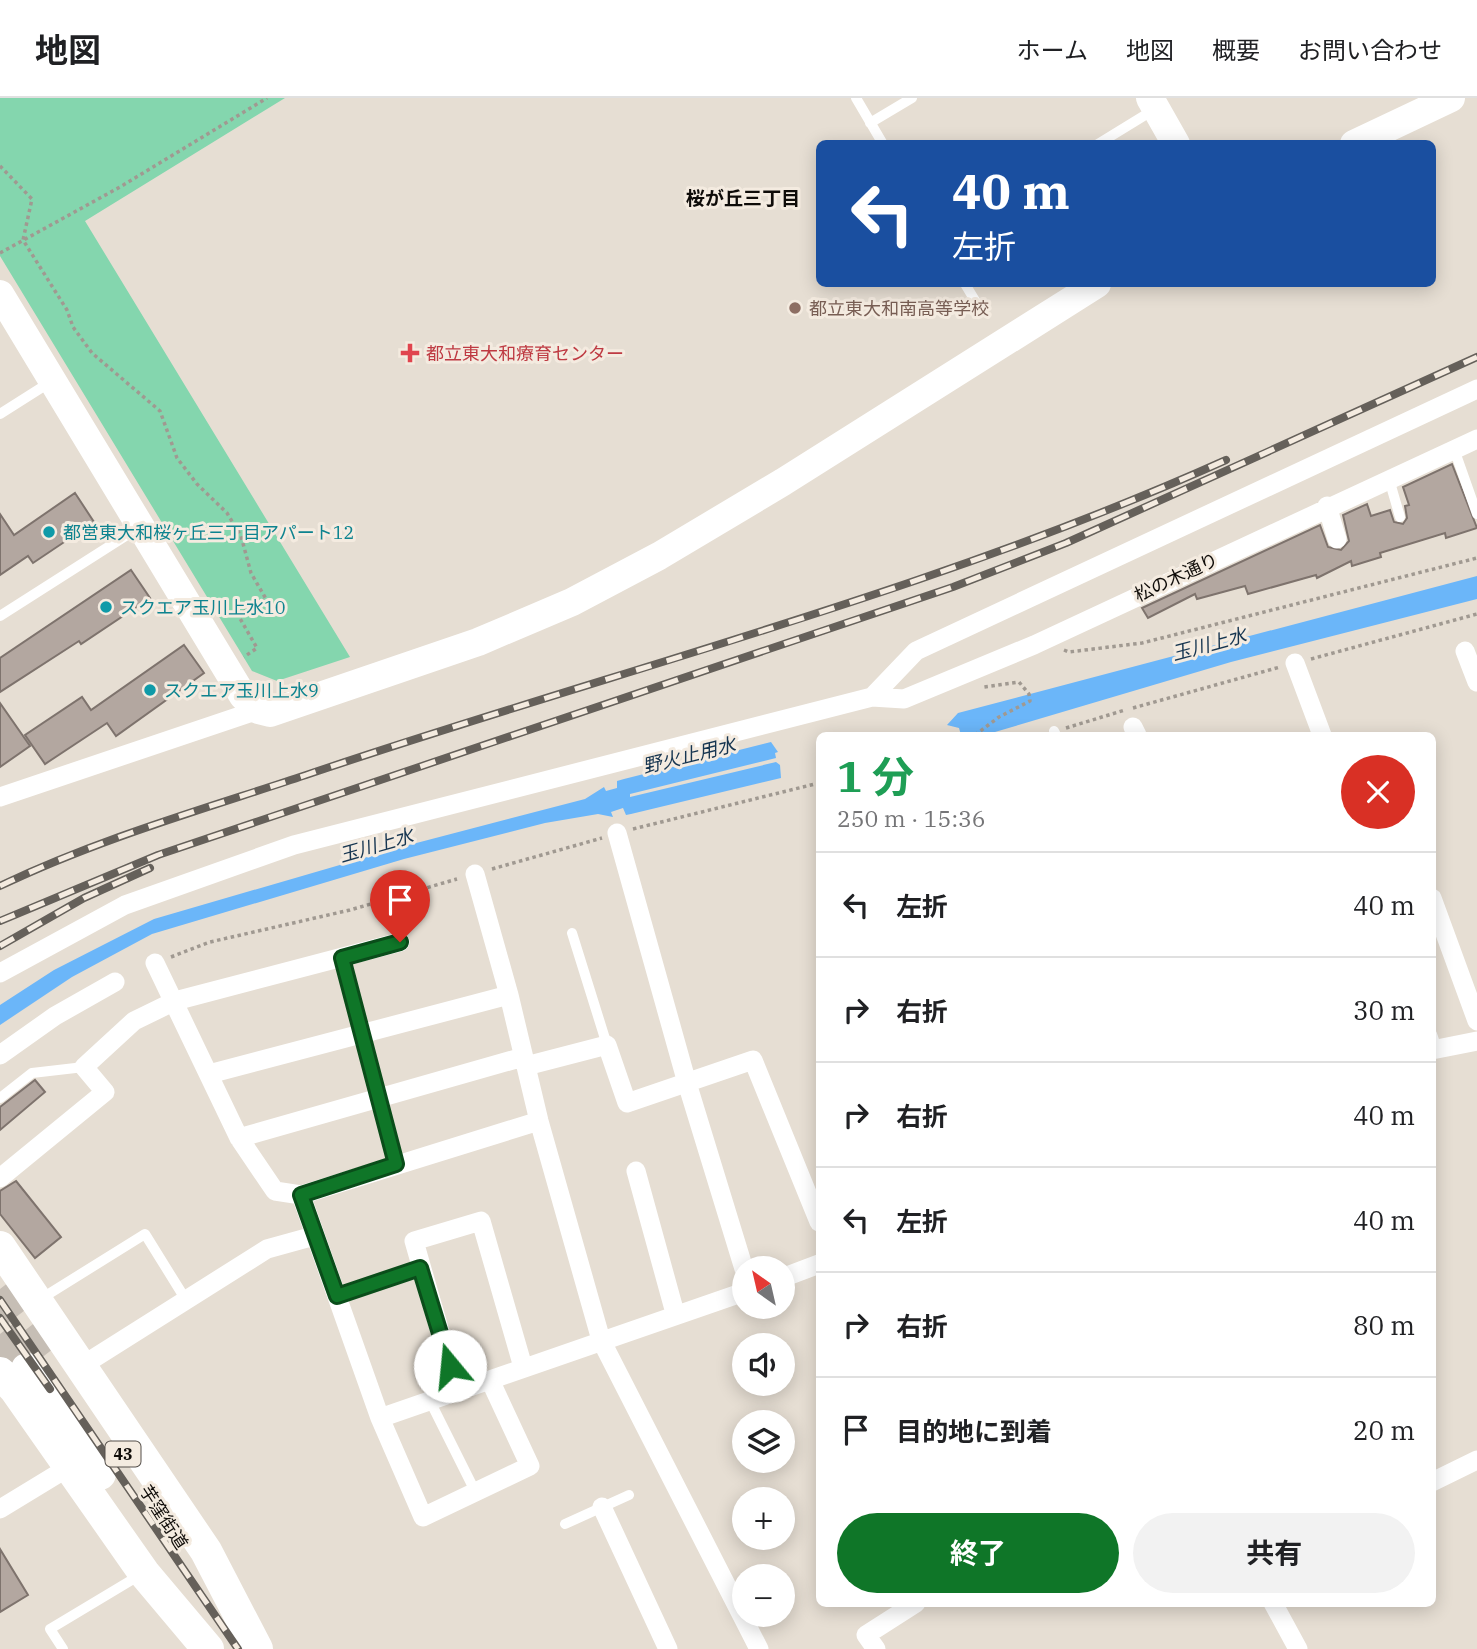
<!DOCTYPE html>
<html lang="ja">
<meta charset="utf-8">
<style>
:root{--surface:#fff;--page:#f2f2f2;--text:#202124;--muted:#757577;--line:#e0e0e0;--accent:#0f7628}
body{margin:0;font-family:"IBM Plex Serif","Noto Sans JP",serif;background:var(--page);color:var(--text);height:100vh;display:flex;flex-direction:column;font-size:26px;white-space:nowrap}
*{box-sizing:border-box;margin:0}
p{font-size:23px;color:var(--muted)}
.icon{flex:none;width:38px;height:38px;fill:none;stroke:currentColor;stroke-width:2;stroke-linecap:round;stroke-linejoin:round}
.map{position:relative;flex:1;overflow:hidden}
.drawer{position:absolute;left:816px;top:634px;width:620px;height:875px;display:flex;flex-direction:column;background:var(--surface);border-radius:10px;box-shadow:0 4px 18px #0003}
.drawer>*{flex:none}
.hud{position:absolute;left:816px;top:42px;width:620px;height:147px;border-radius:10px;box-shadow:0 4px 18px #0003;background:#1a4fa0;color:#fff;overflow:hidden}
.needle{width:46px;rotate:326deg}
.fabs{position:absolute;left:732px;top:1158px;display:grid;gap:14px}
.fabs a{display:grid;place-items:center;width:63px;height:63px;border-radius:50%;background:var(--surface);box-shadow:0 4px 18px #0003;font-size:35px}
.pin{position:absolute;display:grid;place-items:center;width:60px;height:60px;color:#fff;margin:-72px -30px;border-radius:50% 50% 50% 0;rotate:-45deg;box-shadow:0 0 7px #0007}
.pin .icon{rotate:45deg}
.me{position:absolute;width:77px;margin:-38px;rotate:343deg;stroke-linejoin:round;filter:drop-shadow(0 0 5px #0008)}
.turn{display:flex;align-items:center;gap:24px;height:147px;padding:0 21px;font-size:32px}
.turn .icon{width:91px;height:91px;stroke-width:2.5}
.turn b{display:block;font-size:49px;line-height:60px}
.round{display:grid;place-items:center;flex:none;width:74px;height:74px;border-radius:37px;background:var(--page)}
.headline{display:flex;align-items:center;justify-content:space-between;height:119px;padding:0 21px}
h1{font-size:42px;font-weight:700;line-height:52px;color:#1e9e55}
.cta{display:flex;gap:14px;margin-top:auto;padding:14px 21px}
.cta a{flex:1;height:80px;border-radius:42px;background:var(--accent);color:#fff;font-size:28px;font-weight:700;line-height:80px;text-align:center}
.cta a+a{background:var(--page);color:var(--text)}
ul{padding:0;list-style:none}
li{display:flex;align-items:center;gap:21px;height:105px;padding:0 21px;border-top:2px solid var(--line)}
li div{flex:1}
li b{display:block;font-size:26px}
li em{font-style:normal}
header{display:flex;align-items:center;gap:42px;box-sizing:border-box;height:98px;padding:0 35px;background:var(--surface);border-bottom:2px solid var(--line)}
header strong{font-size:33px}
nav{display:flex;gap:38px;margin-inline-start:auto;font-size:24px}
.map>svg:first-child{display:block}
.green{fill:#84d6ae}
.water{fill:#6bb6f9}
.building{fill:#b3a7a0;stroke:#7e736d;stroke-width:2}
.lines{fill:none;stroke-linecap:round;stroke-linejoin:round}
.primary-tunnel{stroke:#c6beb5;stroke-width:32;stroke-dasharray:32 16;stroke-linecap:butt}
.path{stroke:#a09991;stroke-width:3.5;stroke-dasharray:3.5 3.5;stroke-linecap:butt}
.lane{stroke:#fff;stroke-width:10}
.street{stroke:#fff;stroke-width:19}
.secondary{stroke:#fff;stroke-width:28}
.primary{stroke:#fff;stroke-width:32}
.rail-casing{stroke:#65605a;stroke-width:8}
.rail{stroke:#f4ebe0;stroke-width:5;stroke-dasharray:16;stroke-linecap:butt}
.route-casing{stroke:#0a4d1a;stroke-width:18}
.route{stroke:#0f7628;stroke-width:12}
.education-dot{fill:#8d6e63;stroke:#f4ebe0;stroke-width:2.5}
.health-dot{fill:#e0444e;stroke:#f4ebe0;stroke-width:2.5}
.culture-dot{fill:#0f9aa8;stroke:#f4ebe0;stroke-width:2.5}
.labels{text-anchor:middle;dominant-baseline:central;stroke-width:6;stroke-linejoin:round;paint-order:stroke}
.shield{fill:#f4ebe0;stroke:#544f4a;stroke-width:2}
.shield-label{font-size:16px;font-weight:bold;fill:#0f0c09}
.education-label{font-size:18px;fill:#785e54;stroke:#f4ebe0;text-anchor:start}
.health-label{font-size:18px;fill:#be3a42;stroke:#f4ebe0;text-anchor:start}
.culture-label{font-size:18px;fill:#0d838f;stroke:#f4ebe0;text-anchor:start}
.street-label{font-size:18px;fill:#0f0c09;stroke:#f4ebe0}
.neighbourhood-label{font-size:19px;font-weight:bold;fill:#0f0c09;stroke:#f4ebe0}
.water-label{font-size:19px;font-style:italic;fill:#163550;stroke:#f4ebe0}
</style>
<header>
<strong>地図</strong>
<nav><a>ホーム</a><a>地図</a><a>概要</a><a>お問い合わせ</a></nav>
</header>
<div class="map">
<svg width="1477" height="1551" viewBox="0 0 1477 1551">
<rect width="100%" height="100%" fill="#e6ded3"/>
<!-- green -->
<path class="green" d="M0 0H285L85 123 350 559 277 583 252 573 0 158Z"/>
<!-- water -->
<path class="water" d="M1477 478V501L1231 564 995 634 961 637 959 630 947 627 958 615Z
M771 644 778 654 775 655 776 660 630 696V699L776 664 780 667 781 680 631 716 626 717 623 710 611 714 613 719 598 716 545 725 404 761 152 836 72 879 0 927V907L54 872 154 821 405 748 585 701 604 689 606 693 617 690V683L624 681Z"/>
<!-- building -->
<path class="building" d="M1452 366 1477 430 1446 440 1445 435 1380 455 1381 459 1352 468 1351 463 1317 480 1316 477 1248 496 1245 488 1197 501 1195 496 1148 520 1142 510 1320 427 1328 449 1341 452 1349 443 1343 417 1367 406 1371 418 1390 412 1394 424 1403 426 1407 420 1405 408 1409 407 1403 389Z
M75 395 94 424 33 465 28 458 0 477V416L14 437Z
M131 472 150 500 81 546 79 543 0 594V560Z
M184 547 204 575 116 638 107 625 45 666 25 637 82 599 91 612Z
M0 605 30 648 0 669Z
M35 982 45 994 0 1032V1009Z
M16 1083 61 1139 35 1160 0 1116V1093Z
M0 1451 28 1497 0 1514Z"/>
<g class="lines">
<!-- primary-tunnel -->
<path class="primary-tunnel" d="M0 1191 49 1254
M0 1236 27 1271"/>
<!-- path -->
<path class="path" d="M0 68 32 101 23 142 67 212 73 229 92 255 160 313 177 360 197 386 227 415 241 438 251 475 266 501 238 517 257 550 244 559
M0 155 120 89 267 0
M1064 552 1069 554 1142 545 1477 460
M1311 561 1477 516
M1133 610 1280 569
M1066 630 1125 612
M975 637 999 619 1030 603 1029 596 1019 584 984 589
M633 731 819 685
M492 771 602 740
M171 859 210 844 350 812 457 781"/>
<!-- lane -->
<path class="lane" d="M856 0 883 46
M870 25 912 0
M1098 46 1155 11
M965 186 982 214
M0 316 52 283
M1454 351 1477 416
M1389 381 1400 419
M0 518 138 430
M1054 633 1056 637
M572 835 607 947
M342 860 396 1066
M1432 936 1437 951
M0 1000 32 975 84 969
M337 1198 420 1170
M39 1202 145 1136 186 1202
M430 1303 475 1393
M565 1426 629 1397
M63 1551 50 1531 140 1477"/>
<!-- street -->
<path class="street" d="M1327 408 1337 441
M1465 553 1477 584
M1295 565 1322 637
M872 599 904 601 1034 547 1477 341
M1133 629 1137 637
M0 699 258 612
M617 735 687 985 744 1171
M475 776 509 897 539 1023 601 1242 759 1551
M1432 800 1477 923
M155 865 239 1040 275 1093 301 1097 539 1023
M0 875 125 807 294 747 872 599 916 553 1477 291
M1432 952 1477 943
M0 957 55 918 115 884
M526 968 607 947 627 1005 753 962 819 1124
M209 976 509 897
M239 1040 523 959
M636 1073 675 1215
M0 1080 105 994 84 969 134 923 175 903 400 844
M301 1097 380 1320 423 1419 530 1368 490 1282
M782 1180 819 1166
M80 1269 267 1151 314 1138
M457 1293 414 1143 481 1123 523 1269
M380 1320 744 1194
M1432 1384 1477 1362
M602 1409 668 1551
M0 1411 69 1369
M1273 1505 1298 1551
M876 1551 866 1537 916 1505"/>
<!-- secondary -->
<path class="secondary" d="M1150 0 1176 46
M1354 46 1451 0
M0 196 243 598 258 612 270 615 478 544 572 504 659 458 783 384 1097 186"/>
<!-- primary -->
<path class="primary" d="M0 1149 206 1453 257 1551
M27 1271 100 1376
M0 1275 15 1291 144 1475 208 1551"/>
<!-- rail casing -->
<g class="rail-casing">
<path id="rail" d="M0 788C98 741 204 711 306 677 613 573 930 495 1226 362
M0 823 158 757 953 489 1066 445 1477 259
M0 848 84 800 150 770
M0 1202 238 1551
M0 1220 50 1291"/>
</g>
<!-- rail -->
<use href="#rail" class="rail"/>
</g>
<g class="lines">
<!-- route casing -->
<g class="route-casing">
<path id="route" d="M400 844 342 860 396 1066 301 1097 337 1198 420 1170 450 1268"/>
</g>
<!-- route -->
<use href="#route" class="route"/>
</g>
<!-- markers -->
<circle class="education-dot" cx="795" cy="210" r="7"/>
<path class="health-dot" d="M406.5 244.5h7v7h7v7h-7v7h-7v-7h-7v-7h7z"/>
<g class="culture-dot">
<circle cx="49" cy="434" r="7"/>
<circle cx="106" cy="509" r="7"/>
<circle cx="150" cy="592" r="7"/>
</g>
<g class="labels">
<!-- shield labels -->
<rect class="shield" x="105.5" y="1343.5" width="35" height="25" rx="5"/>
<g class="shield-label">
<text x="123" y="1356">43</text>
</g>
<!-- education labels -->
<g class="education-label">
<text x="809" y="210">都立東大和南高等学校</text>
</g>
<!-- health labels -->
<g class="health-label">
<text x="426" y="255">都立東大和療育センター</text>
</g>
<!-- culture labels -->
<g class="culture-label">
<text x="63" y="434">都営東大和桜ヶ丘三丁目アパート12</text>
<text x="120" y="509">スクエア玉川上水10</text>
<text x="164" y="592">スクエア玉川上水9</text>
</g>
<!-- street labels -->
<g class="street-label">
<text transform="translate(1176 479) rotate(-25)">松の木通り</text>
<text transform="translate(164 1419) rotate(57)">芋窪街道</text>
</g>
<!-- neighbourhood labels -->
<g class="neighbourhood-label">
<text x="743" y="100">桜が丘三丁目</text>
</g>
<!-- water labels -->
<g class="water-label">
<text transform="translate(1209 546) rotate(-15)">玉川上水</text>
<text transform="translate(689 657) rotate(-14)">野火止用水</text>
<text transform="translate(376 747) rotate(-16)">玉川上水</text>
</g>
</g>
</svg>
<div class="fabs">
<a><svg class="needle" viewBox="-14 -14 28 28"><path d="M0-13l5 13h-10z" fill="#e53935"/><path d="M0 13l5-13h-10z" fill="#757577"/></svg></a>
<a><svg class="icon" aria-label="sound" viewBox="0 0 24 24"><path d="M4 9h4l5-4v14l-5-4H4zM17 9q2 3 0 6"/></svg></a>
<a><svg class="icon" aria-label="layers" viewBox="0 0 24 24"><path d="M12 4l9 5-9 5-9-5zM3 14l9 5 9-5"/></svg></a>
<a>+</a>
<a>−</a>
</div>
<div class="pin" style="left:400px;top:844px;background:#d93025"><svg class="icon" aria-label="arrive" viewBox="0 0 24 24"><path d="M6 21V4h12l-3 4 3 4H6"/></svg></div>
<svg class="me" style="left:450px;top:1268px" viewBox="-20 -20 40 40"><circle r="19" fill="#fff"/><path d="M0-13L10 11 0 6-10 11z" fill="#0f7628"/></svg>
<div class="hud">
<div class="turn"><svg class="icon" aria-label="left" viewBox="0 0 24 24"><path d="M17 20v-9H6M10 6l-5 5 5 5"/></svg><div><b>40 m</b>左折</div></div>
</div>
<section class="drawer">
<div class="headline"><div><h1>1 分</h1><p>250 m · 15:36</p></div><a class="round" style="background:#d93025;color:#fff"><svg class="icon" aria-label="close" viewBox="0 0 24 24"><path d="M6 6l12 12M18 6L6 18"/></svg></a></div>
<ul>
<li><svg class="icon" aria-label="left" viewBox="0 0 24 24"><path d="M17 20v-9H6M10 6l-5 5 5 5"/></svg><div><b>左折</b></div><em>40 m</em></li>
<li><svg class="icon" aria-label="right" viewBox="0 0 24 24"><path d="M7 20v-9h11M14 6l5 5-5 5"/></svg><div><b>右折</b></div><em>30 m</em></li>
<li><svg class="icon" aria-label="right" viewBox="0 0 24 24"><path d="M7 20v-9h11M14 6l5 5-5 5"/></svg><div><b>右折</b></div><em>40 m</em></li>
<li><svg class="icon" aria-label="left" viewBox="0 0 24 24"><path d="M17 20v-9H6M10 6l-5 5 5 5"/></svg><div><b>左折</b></div><em>40 m</em></li>
<li><svg class="icon" aria-label="right" viewBox="0 0 24 24"><path d="M7 20v-9h11M14 6l5 5-5 5"/></svg><div><b>右折</b></div><em>80 m</em></li>
<li><svg class="icon" aria-label="arrive" viewBox="0 0 24 24"><path d="M6 21V4h12l-3 4 3 4H6"/></svg><div><b>目的地に到着</b></div><em>20 m</em></li>
</ul>
<div class="cta"><a>終了</a><a>共有</a></div>
</section>
</div>
